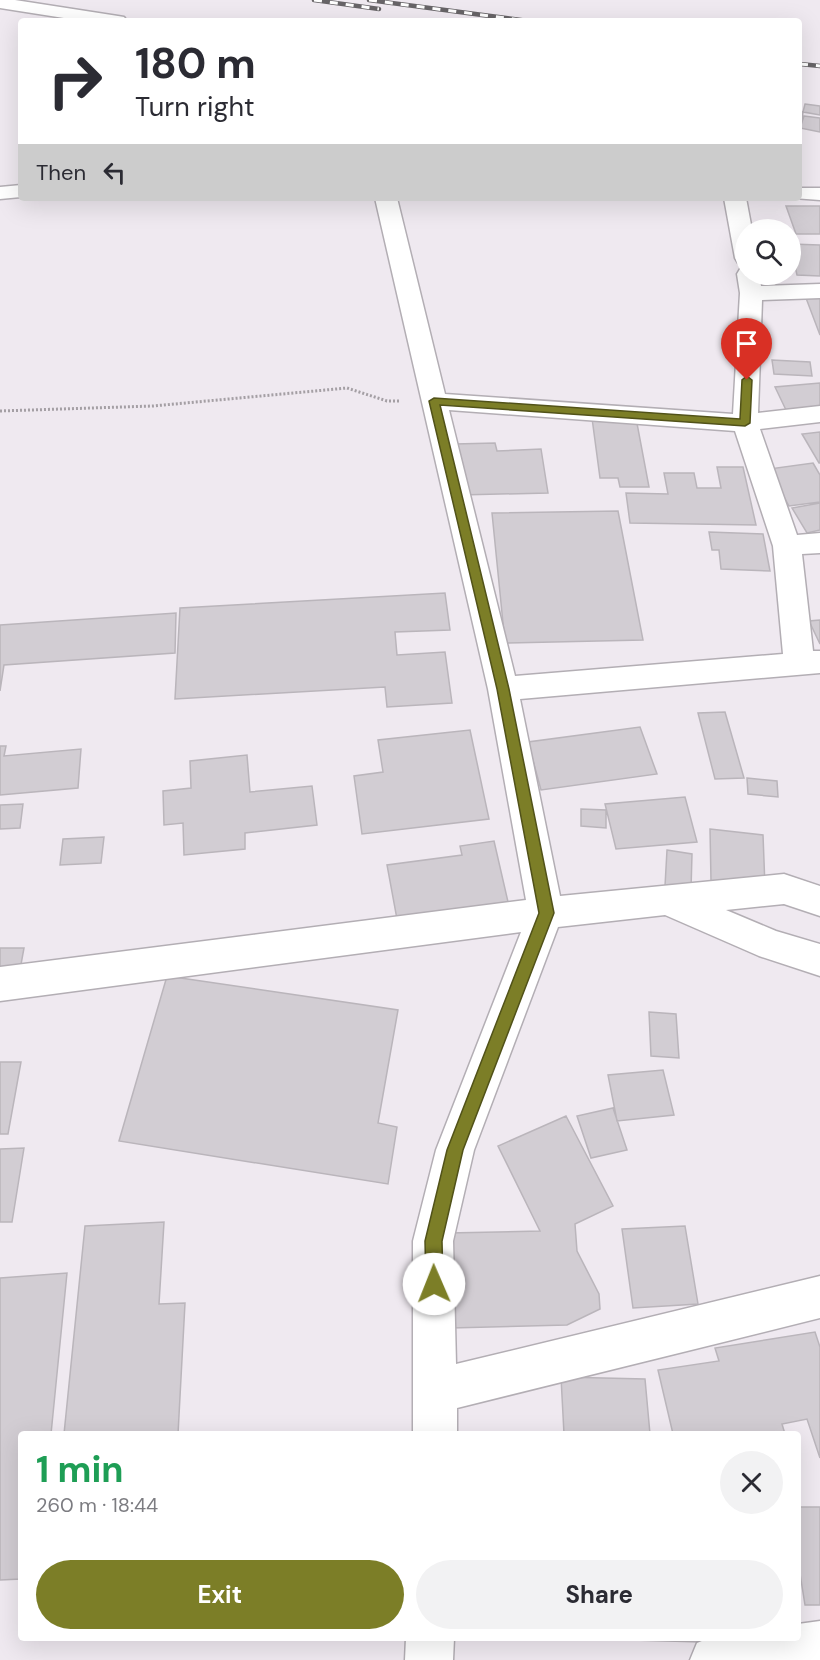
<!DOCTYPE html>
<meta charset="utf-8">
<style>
:root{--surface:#fff;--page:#f2f2f3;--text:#2b2b33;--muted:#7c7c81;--accent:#7c7e27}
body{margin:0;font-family:"DM Sans",sans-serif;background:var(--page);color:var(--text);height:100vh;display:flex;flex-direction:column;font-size:22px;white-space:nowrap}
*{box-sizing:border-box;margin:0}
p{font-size:20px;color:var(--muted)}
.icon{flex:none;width:33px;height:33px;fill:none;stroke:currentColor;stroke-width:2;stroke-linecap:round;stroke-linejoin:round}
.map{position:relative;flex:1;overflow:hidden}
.sheet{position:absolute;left:18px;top:1431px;width:783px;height:210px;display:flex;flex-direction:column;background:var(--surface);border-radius:6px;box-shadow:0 6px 24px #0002}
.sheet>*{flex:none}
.banner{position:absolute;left:18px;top:18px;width:784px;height:183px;border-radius:6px;box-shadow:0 6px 24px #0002;background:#fff;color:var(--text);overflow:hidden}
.fabs{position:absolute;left:735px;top:219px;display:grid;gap:12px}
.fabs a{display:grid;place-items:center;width:66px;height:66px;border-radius:50%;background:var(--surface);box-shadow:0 6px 24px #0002;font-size:30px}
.pin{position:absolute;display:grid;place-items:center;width:51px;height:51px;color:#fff;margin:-62px -26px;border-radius:50% 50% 50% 0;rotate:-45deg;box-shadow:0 0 6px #0007}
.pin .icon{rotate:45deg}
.me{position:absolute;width:66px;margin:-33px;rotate:359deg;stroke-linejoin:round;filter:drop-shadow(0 0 4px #0008)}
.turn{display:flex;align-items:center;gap:21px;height:126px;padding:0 18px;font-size:27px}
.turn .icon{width:78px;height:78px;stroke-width:2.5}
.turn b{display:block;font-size:42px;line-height:51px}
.then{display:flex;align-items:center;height:57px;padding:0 18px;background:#0003;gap:12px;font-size:22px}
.round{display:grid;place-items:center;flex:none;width:63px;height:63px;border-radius:32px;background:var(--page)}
.headline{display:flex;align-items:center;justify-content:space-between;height:102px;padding:0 18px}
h1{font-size:36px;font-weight:700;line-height:45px;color:#1e9e55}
.primary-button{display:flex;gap:12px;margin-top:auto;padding:12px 18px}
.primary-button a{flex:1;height:69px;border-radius:36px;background:var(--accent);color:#fff;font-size:24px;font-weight:700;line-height:69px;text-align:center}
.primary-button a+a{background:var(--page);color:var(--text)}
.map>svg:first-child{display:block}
.building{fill:#d2cdd3;stroke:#bab5bb;stroke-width:1.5}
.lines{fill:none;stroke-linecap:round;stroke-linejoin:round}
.minor-casing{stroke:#b3aeb4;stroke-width:3}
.tertiary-casing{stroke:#b3aeb4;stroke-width:3}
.path{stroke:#a49fa4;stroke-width:3;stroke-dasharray:2 2;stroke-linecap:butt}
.minor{fill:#fff;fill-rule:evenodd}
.tertiary{fill:#fff;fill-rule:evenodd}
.rail-casing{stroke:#676467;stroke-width:4.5}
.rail{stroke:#fff;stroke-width:3;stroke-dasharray:8;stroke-linecap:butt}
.route{fill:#7c7e27;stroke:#515219;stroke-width:1.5}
</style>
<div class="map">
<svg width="820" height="1660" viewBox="0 0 820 1660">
<rect width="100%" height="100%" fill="#efe9f0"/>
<!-- building -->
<path class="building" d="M805 104 820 106V115L803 112 802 120H800V112H803Z
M804 116 820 118V132L800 128Z
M786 206H820V234H796Z
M790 244 820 245V276L797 275Z
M806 298H820V335Z
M772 360 810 362 812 376 774 374Z
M820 383V407L786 410 775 387Z
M592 418H636L649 487H620L618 478H600Z
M820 432V463H819L802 434Z
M495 443 497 451 541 449 548 493 460 495 455 444Z
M813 463 820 475V502L789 506 769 469Z
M717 467H743L756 525 630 523 626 493 668 494 664 473H694L697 488H721Z
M820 503V530L807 533 792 508Z
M618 511 643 640 505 643 492 513Z
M709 532 763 534 770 571 721 569 719 550H712Z
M445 593 450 630 395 632 397 655 445 652 452 703 387 707 385 687 175 699 180 608Z
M176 613 175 653 4 665 0 691V625Z
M820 620V644L809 621Z
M725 712 744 778 715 779 698 713Z
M640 727 657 774 541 790 528 742Z
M470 730 489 819 362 834 354 776 383 772 378 740Z
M0 746H6L4 756 81 749 78 788 0 795Z
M247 755 250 792 312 786 317 825 245 833V849L184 855 183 823 164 825 163 791 191 788 190 761Z
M747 778 777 781 778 797 748 794Z
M685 797 697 842 616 849 605 804Z
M23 804 20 828 0 829V805Z
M581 809 606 810V828L581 826Z
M710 829 763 835 765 887 711 881Z
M104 837 101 863 60 865 63 839Z
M494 841 511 915 399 930 387 865 462 855 460 846Z
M667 850 692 854 691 890 665 886Z
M0 948H24L20 970H0Z
M167 976 398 1010 378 1123 397 1127 388 1184 119 1141Z
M649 1012 676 1014 679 1058 651 1056Z
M0 1062H21L8 1134H0Z
M663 1070 674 1115 617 1121 608 1075Z
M613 1108 627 1150 591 1158 577 1116Z
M566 1116 613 1206 575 1224 577 1251 599 1294 600 1309 567 1325 451 1328 448 1233 540 1231 498 1146Z
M24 1148 12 1222H0V1149Z
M164 1222 159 1304 185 1303 178 1434H64L85 1226Z
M685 1226 698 1304 633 1308 622 1229Z
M67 1273 51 1434H21V1579L0 1580V1278Z
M815 1332 820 1347V1458L807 1419 782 1424 785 1434H673L658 1370 719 1361 715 1348Z
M561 1377 645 1379 650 1434H564Z
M798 1507H820V1605H805L798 1561Z
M561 1638H735L736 1643Z"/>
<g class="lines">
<!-- minor casing -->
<g class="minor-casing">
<path id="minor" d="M0 0H15L118 16 124 17 127 21H83L0 8Z
M375 198H397L445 394 733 414 740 293 737 274 740 269 746 268V274H759L761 286 820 284V298L762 300 758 413 820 406V422L760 429 797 535 820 533V553L802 554 813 651H820V673L520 699 560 896 784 874 820 886V916L784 904 726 910 776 931 820 944V976L759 956 665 915 558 927 474 1150 453 1241 456 1364 820 1276V1318L457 1408V1434H413V1241L436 1150 521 932 0 1001V967L526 900 488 689ZM449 410 735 431 773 546 783 654 515 676Z
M724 198H746L752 230H746V265L738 263 735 258Z
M820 1621V1660H690L697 1643 709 1638H798V1624Z
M406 1638H454L453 1660H405Z"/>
</g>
<!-- tertiary casing -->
<g class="tertiary-casing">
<path id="tertiary" d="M21 185V197L0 199V187Z
M800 188H820V200L793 198H800Z"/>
</g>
<!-- path -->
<path class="path" d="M0 411 153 406 347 388 387 401H401"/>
<!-- minor -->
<use href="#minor" class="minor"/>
<!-- tertiary -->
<use href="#tertiary" class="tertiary"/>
<!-- rail casing -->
<g class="rail-casing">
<path id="rail" d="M314 0 379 9
M369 0 528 21
M800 64 820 66"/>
</g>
<!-- rail -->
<use href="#rail" class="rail"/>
</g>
<!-- route -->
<path class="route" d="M747 376 752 380 750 423 745 426 440 405 509 689 554 913 463 1150 442 1241 443 1284 440 1290 434 1292 428 1290 426 1284 425 1241 447 1150 539 913 497 689 429 401 434 398 740 419 742 380Z"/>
</svg>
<div class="fabs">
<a><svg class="icon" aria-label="search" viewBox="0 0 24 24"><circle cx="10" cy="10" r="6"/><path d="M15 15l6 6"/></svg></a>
</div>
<div class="pin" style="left:747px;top:380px;background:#d93025"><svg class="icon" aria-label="arrive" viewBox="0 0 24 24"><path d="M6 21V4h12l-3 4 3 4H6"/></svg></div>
<svg class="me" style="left:434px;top:1284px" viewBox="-20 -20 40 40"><circle r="19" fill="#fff"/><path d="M0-13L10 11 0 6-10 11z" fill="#7c7e27"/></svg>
<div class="banner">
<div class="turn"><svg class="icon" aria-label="right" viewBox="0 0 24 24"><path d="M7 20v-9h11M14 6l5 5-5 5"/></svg><div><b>180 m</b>Turn right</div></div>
<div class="then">Then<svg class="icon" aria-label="left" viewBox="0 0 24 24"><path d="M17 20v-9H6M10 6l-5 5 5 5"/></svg></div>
</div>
<section class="sheet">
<div class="headline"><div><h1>1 min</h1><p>260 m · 18:44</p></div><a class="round"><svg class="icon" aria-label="close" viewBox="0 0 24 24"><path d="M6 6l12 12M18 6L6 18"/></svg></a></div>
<div class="primary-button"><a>Exit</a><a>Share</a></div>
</section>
</div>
